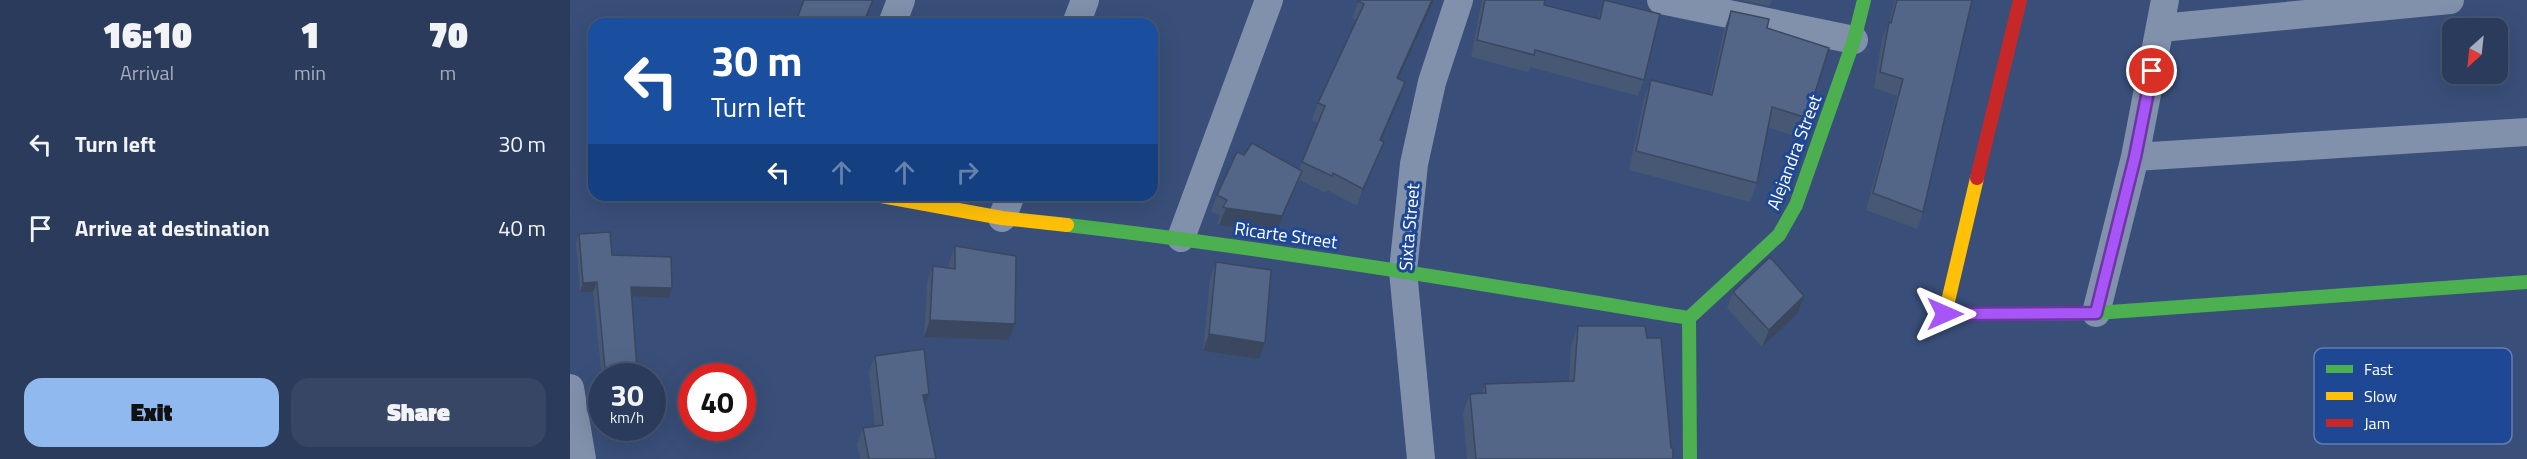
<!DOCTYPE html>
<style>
:root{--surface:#2b3b5b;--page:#374664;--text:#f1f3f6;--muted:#a6adbb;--line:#475571;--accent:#90b9f0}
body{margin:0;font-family:"Titillium Web",sans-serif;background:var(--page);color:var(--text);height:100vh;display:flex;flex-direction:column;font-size:22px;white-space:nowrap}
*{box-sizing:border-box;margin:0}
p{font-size:20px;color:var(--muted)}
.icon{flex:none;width:33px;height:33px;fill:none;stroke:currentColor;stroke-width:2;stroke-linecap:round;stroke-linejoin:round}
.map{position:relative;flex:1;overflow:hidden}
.panel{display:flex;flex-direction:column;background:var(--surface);width:570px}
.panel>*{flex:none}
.banner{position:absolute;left:18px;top:18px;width:570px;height:183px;border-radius:18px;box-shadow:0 6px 24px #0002,0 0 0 2px var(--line);background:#1a4fa0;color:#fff;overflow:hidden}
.needle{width:39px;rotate:207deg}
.tools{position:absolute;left:1872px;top:18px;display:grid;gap:12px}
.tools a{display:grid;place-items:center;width:66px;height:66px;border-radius:12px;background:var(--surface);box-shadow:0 6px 24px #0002,0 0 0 2px var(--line);font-size:30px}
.speed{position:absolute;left:18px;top:363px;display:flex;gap:12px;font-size:30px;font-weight:700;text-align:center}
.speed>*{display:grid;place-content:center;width:78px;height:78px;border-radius:50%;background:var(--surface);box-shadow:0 6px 24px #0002,0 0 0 2px var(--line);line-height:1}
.speed small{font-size:15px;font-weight:400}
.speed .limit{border:9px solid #d22;background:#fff;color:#111}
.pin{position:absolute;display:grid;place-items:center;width:51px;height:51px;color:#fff;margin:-26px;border:3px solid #fff;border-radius:50%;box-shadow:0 2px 6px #0007}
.me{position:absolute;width:66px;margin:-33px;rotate:90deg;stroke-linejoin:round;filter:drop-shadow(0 0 4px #0008)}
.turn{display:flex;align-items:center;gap:21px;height:126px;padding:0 24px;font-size:27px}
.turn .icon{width:78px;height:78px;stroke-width:2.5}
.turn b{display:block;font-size:42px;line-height:51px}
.lanes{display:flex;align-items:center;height:57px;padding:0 24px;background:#0003;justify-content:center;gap:30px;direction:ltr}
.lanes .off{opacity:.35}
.eta{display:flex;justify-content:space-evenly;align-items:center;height:102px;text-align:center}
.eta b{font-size:36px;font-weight:800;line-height:42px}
.action{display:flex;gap:12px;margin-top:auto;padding:12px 24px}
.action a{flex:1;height:69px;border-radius:18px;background:var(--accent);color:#111;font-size:24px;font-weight:800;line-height:69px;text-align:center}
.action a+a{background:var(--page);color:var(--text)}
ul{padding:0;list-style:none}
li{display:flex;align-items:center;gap:18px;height:84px;padding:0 24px}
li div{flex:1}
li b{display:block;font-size:22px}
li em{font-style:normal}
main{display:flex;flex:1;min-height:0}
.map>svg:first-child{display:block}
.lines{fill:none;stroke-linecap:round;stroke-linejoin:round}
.street{stroke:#8190ab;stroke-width:28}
.fast{stroke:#4caf50;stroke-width:14}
.slow{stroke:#ffc107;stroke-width:14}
.jam{stroke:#c62828;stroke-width:14}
.wall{fill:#475874}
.shaded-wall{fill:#3a475e}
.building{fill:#536687;stroke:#3a475e;stroke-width:1.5}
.route-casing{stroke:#6d37a1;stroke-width:15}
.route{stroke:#a855f7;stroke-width:10}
.labels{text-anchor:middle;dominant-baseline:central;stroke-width:6;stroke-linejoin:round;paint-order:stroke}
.street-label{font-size:18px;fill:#fff;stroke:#1e4794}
.key{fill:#1e4794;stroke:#627eb4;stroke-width:1.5}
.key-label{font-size:16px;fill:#fff}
</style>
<main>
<section class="panel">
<div class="eta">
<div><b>16:10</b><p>Arrival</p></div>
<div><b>1</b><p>min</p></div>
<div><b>70</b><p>m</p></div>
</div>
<ul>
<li><svg class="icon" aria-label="left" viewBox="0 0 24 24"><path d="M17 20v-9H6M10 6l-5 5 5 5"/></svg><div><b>Turn left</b></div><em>30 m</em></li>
<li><svg class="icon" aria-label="arrive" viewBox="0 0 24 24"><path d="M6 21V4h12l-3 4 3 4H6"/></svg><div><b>Arrive at destination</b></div><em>40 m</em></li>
</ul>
<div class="action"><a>Exit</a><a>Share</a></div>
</section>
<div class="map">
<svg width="1957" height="459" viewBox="0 0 1957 459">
<rect width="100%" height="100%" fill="#394f79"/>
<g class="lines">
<!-- street -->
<path class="street" d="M1091 0 1284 40
M322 24 331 0
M506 24 515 0
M1591 28 1880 0
M1565 157 1957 132
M432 218 441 195
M611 238 699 0
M1526 313 1565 157 1595 0
M0 388 12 459
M851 459 833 271 844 164 862 82 889 0"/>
<!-- fast -->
<path class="fast" d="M497 225C705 249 912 284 1119 318
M1428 314 1526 313 1957 282
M1120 459 1119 318 1209 235 1226 205 1284 40 1294 0"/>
<!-- slow -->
<path class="slow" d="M1407 178 1375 314H1428
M306 195 432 218 497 225"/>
<!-- jam -->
<path class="jam" d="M1407 178 1450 0"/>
</g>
<!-- wall -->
<path class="wall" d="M789 0H864L828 79 835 82 811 140 814 142 807 158 787 206 757 190 756 193 729 180 706 233 649 225 647 224 650 216 641 211 647 195 674 155 729 170 748 123 742 120 748 103 787 20 782 18Z
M912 0H975L974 5 1028 19 1034 0 1074 80 1068 96 960 67 958 72 901 57Z
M1172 0H1202L1200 6Z
M1325 0H1402L1353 212 1347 229 1296 210 1327 96 1304 88 1312 39 1319 22Z
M1161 11 1197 28 1237 118 1230 138 1198 127 1187 183 1180 202 1059 170 1074 99 1081 80 1140 95 1154 30Z
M9 234 42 255 102 288 99 298 61 296 64 376H32V378L23 292H10L6 243Z
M385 246 445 324 439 340 354 337 357 283 363 266 379 268V263Z
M646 262 695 343 689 359 633 351 640 279Z
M1163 292 1234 296 1228 313 1192 347 1157 308Z
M1008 326 1077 338 1103 459H897L893 413 900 394 912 393 915 384 999 382 1001 346Z
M305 356 355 406 366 459H290L287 445 293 428 305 426 299 372Z"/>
<!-- shaded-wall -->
<path class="shaded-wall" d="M862 0H864L821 95 827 78Z
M835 82 829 99 804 157 810 140Z
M814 142 807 158 787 206 793 189Z
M732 171 706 233 649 225 656 208Z
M27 282 23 292H10L13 283Z
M61 287 102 288 99 298 57 296Z
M1234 296 1228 313 1192 347 1199 330Z
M360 320 445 324 439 340 354 337Z
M639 334 695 343 689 359 633 351Z
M35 369H67L64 376H32Z
M359 394 353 411V395Z"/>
<!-- building -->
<path class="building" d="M234 0H303L293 24H225Z
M789 0H862L827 78 835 82 810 140 814 142 793 189 763 173 762 176 732 162 755 106 748 103 794 4 788 1Z
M915 0H975L974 5 1030 19 1034 0 1090 14 1074 80 965 50 964 55 907 40Z
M1327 0H1402L1353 212 1303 193 1333 79 1310 72 1319 22 1321 23Z
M1161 11 1199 19 1197 28 1259 48 1237 118 1202 107 1187 183 1066 151 1081 80 1142 95Z
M682 143 732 171 712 216 656 208 653 207 657 200 647 195 667 152 674 155Z
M40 232 42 255 101 257 102 288 61 287 67 369H35L27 282 13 283 9 234Z
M385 246 446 256 445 324 360 320 363 266 385 269Z
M1200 257 1234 296 1199 330 1163 292Z
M646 262 701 270 695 343 639 334Z
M1008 326H1075L1077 338H1091L1101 448H1103V459H906L900 394 916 393 915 384 1004 381Z
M354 349 359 394 353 395 366 459H299L293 428 313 425 305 356Z"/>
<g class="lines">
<!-- route casing -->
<g class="route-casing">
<path id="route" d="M1375 314 1526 313 1565 157 1582 71"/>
</g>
<!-- route -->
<use href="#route" class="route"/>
</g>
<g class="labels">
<!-- street labels -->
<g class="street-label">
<text transform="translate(1224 152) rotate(-69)">Alejandra Street</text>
<text transform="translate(839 227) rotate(-85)">Sixta Street</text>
<text transform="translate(716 235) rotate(8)">Ricarte Street</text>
</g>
</g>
<!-- legend -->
<rect x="1744" y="348" width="198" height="96" rx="9" class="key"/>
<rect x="1756" y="365" width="27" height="8" fill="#4caf50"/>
<rect x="1756" y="392" width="27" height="8" fill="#ffc107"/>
<rect x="1756" y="419" width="27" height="8" fill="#c62828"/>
<g class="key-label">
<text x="1794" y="375">Fast</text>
<text x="1794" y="402">Slow</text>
<text x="1794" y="429">Jam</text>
</g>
</svg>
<div class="tools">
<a><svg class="needle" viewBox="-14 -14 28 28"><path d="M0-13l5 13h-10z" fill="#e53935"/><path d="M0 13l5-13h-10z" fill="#a6adbb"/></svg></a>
</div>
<div class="speed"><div>30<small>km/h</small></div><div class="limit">40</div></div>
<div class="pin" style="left:1582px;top:71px;background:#d93025"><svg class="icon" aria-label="arrive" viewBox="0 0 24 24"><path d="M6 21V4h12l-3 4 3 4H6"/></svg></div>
<svg class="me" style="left:1375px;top:314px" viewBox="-20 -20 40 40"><path d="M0-17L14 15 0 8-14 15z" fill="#a855f7" stroke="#fff" stroke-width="4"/></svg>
<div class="banner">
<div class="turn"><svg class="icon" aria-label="left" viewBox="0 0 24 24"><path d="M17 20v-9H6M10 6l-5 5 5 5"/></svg><div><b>30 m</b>Turn left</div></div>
<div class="lanes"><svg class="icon" aria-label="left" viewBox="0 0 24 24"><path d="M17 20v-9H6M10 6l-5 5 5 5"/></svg><svg class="icon off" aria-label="ahead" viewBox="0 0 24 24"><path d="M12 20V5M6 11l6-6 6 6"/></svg><svg class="icon off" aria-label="ahead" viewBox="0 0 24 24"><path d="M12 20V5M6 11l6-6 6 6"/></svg><svg class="icon off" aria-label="right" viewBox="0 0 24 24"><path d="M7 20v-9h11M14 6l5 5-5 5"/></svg></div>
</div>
</div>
</main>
